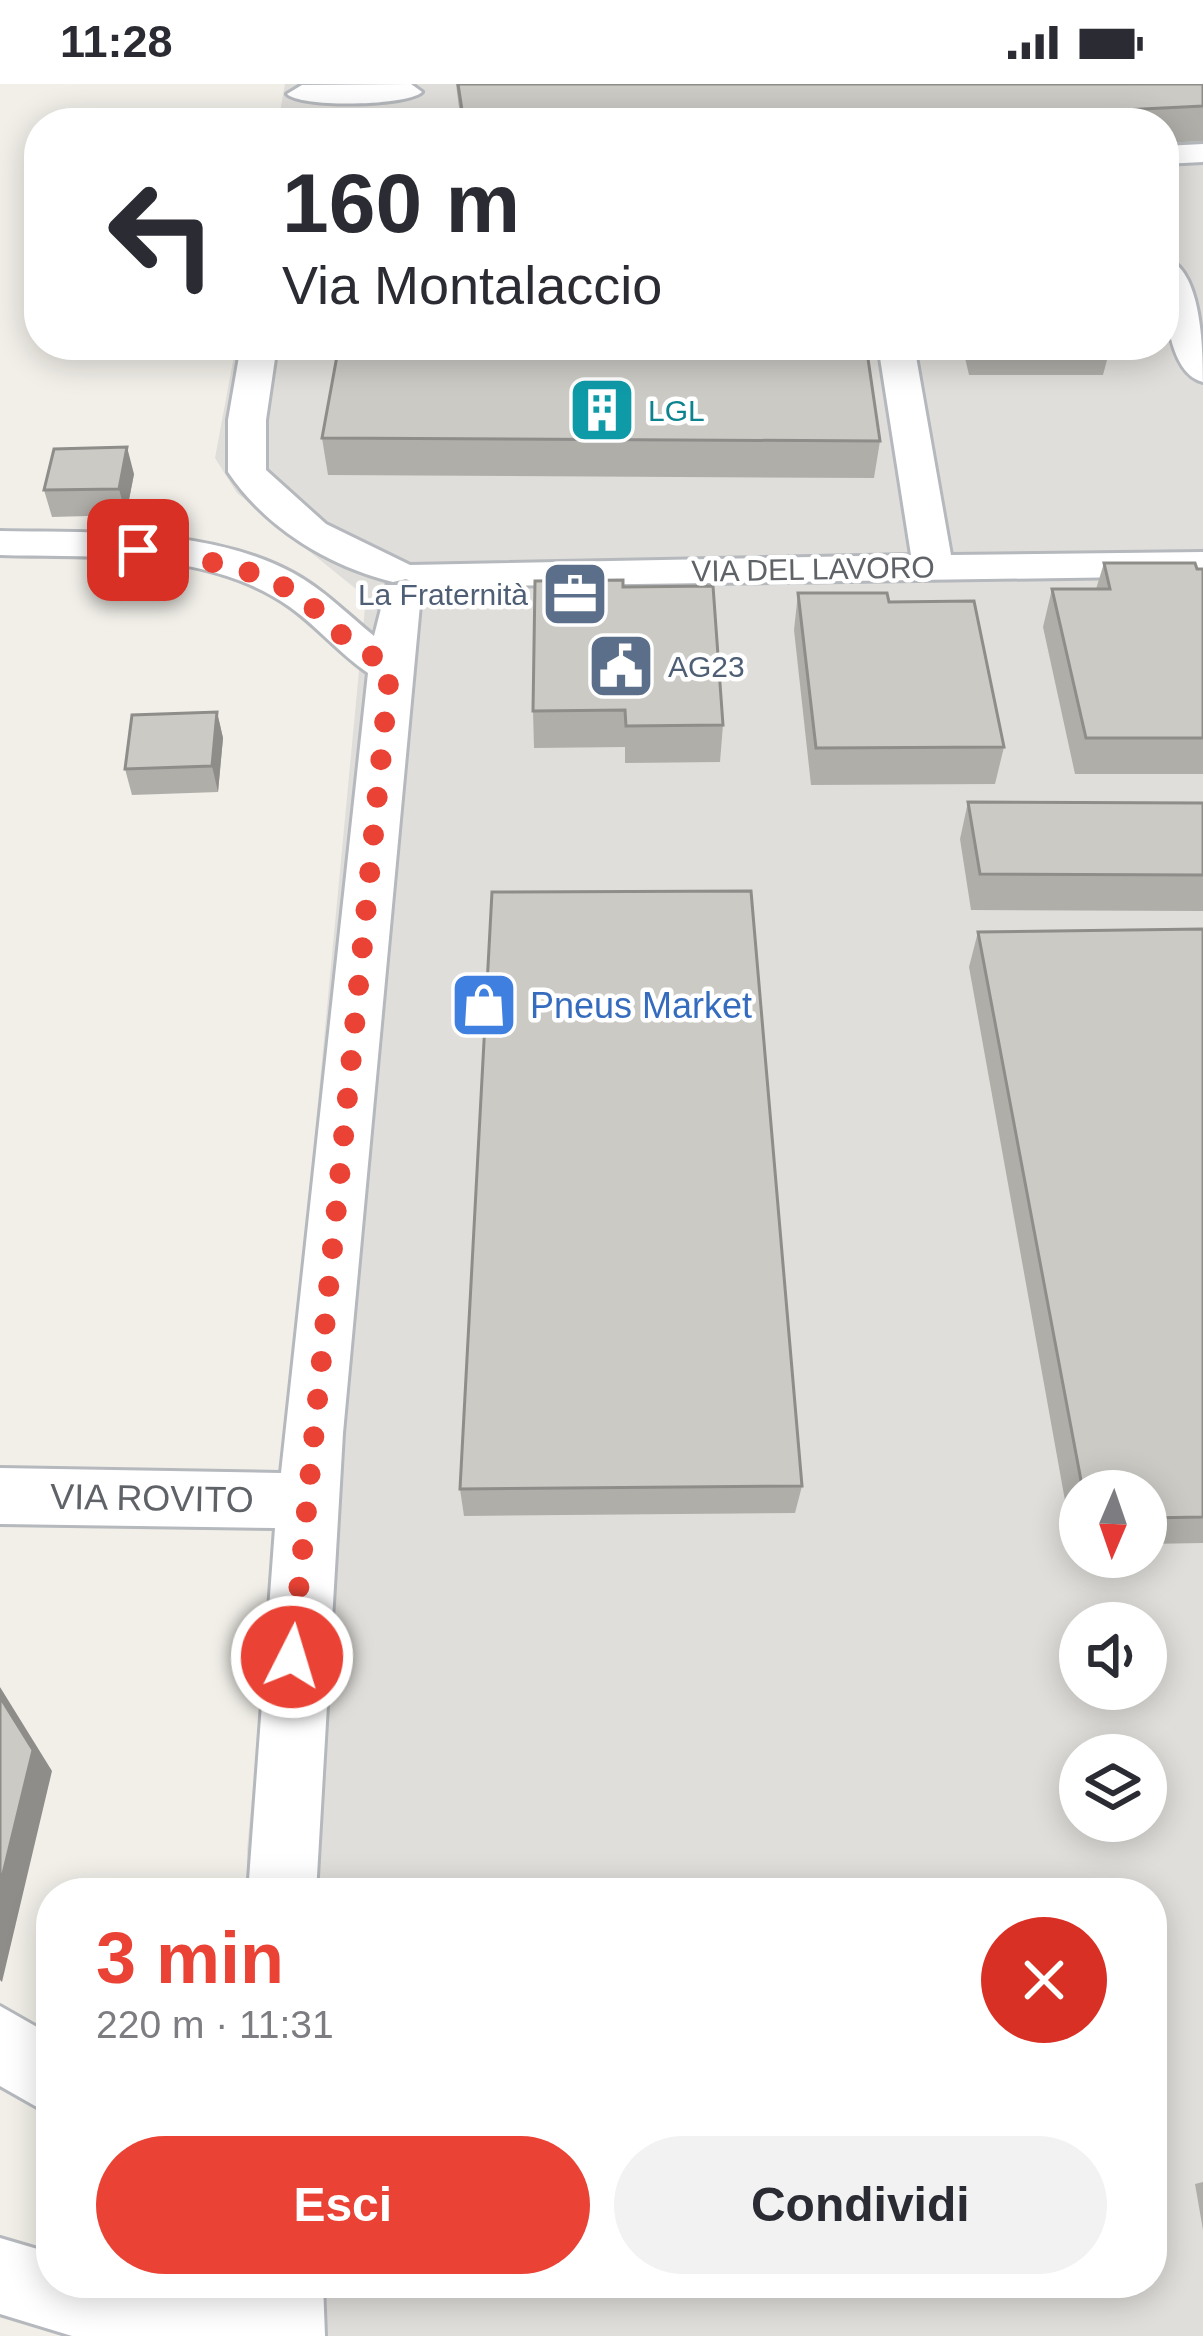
<!DOCTYPE html>
<html lang="it">
<meta charset="utf-8">
<style>
:root{--surface:#fff;--page:#f2f2f3;--text:#2b2b33;--muted:#7c7c81;--accent:#ea4335}
body{margin:0;font-family:Helvetica,sans-serif;background:var(--page);color:var(--text);height:100vh;display:flex;flex-direction:column;font-size:45px;white-space:nowrap}
*{box-sizing:border-box;margin:0}
p{font-size:39px;color:var(--muted)}
.icon{flex:none;width:66px;height:66px;fill:none;stroke:currentColor;stroke-width:2;stroke-linecap:round;stroke-linejoin:round}
.map{position:relative;flex:1;overflow:hidden}
.side{position:absolute;left:36px;top:1794px;width:1131px;height:420px;display:flex;flex-direction:column;background:var(--surface);border-radius:48px;box-shadow:0 6px 30px #0003}
.side>*{flex:none}
.hud{position:absolute;left:24px;top:24px;width:1155px;height:252px;border-radius:48px;box-shadow:0 6px 30px #0003;background:#fff;color:var(--text);overflow:hidden}
.needle{width:78px;rotate:182deg}
.controls{position:absolute;left:1059px;top:1386px;display:grid;gap:24px}
.controls a{display:grid;place-items:center;width:108px;height:108px;border-radius:50%;background:var(--surface);box-shadow:0 6px 30px #0003;font-size:60px}
.pin{position:absolute;display:grid;place-items:center;width:102px;height:102px;color:#fff;margin:-51px;border-radius:24px;box-shadow:0 6px 18px #0006}
.me{position:absolute;width:132px;margin:-66px;rotate:5deg;stroke-linejoin:round;filter:drop-shadow(0 0 9px #0008)}
.turn{display:flex;align-items:center;gap:42px;height:252px;padding:0 60px;font-size:54px}
.turn .icon{width:156px;height:156px;stroke-width:2.5}
.turn b{display:block;font-size:84px;line-height:102px}
.round{display:grid;place-items:center;flex:none;width:126px;height:126px;border-radius:63px;background:var(--page)}
.head{display:flex;align-items:center;justify-content:space-between;height:204px;padding:0 60px}
h1{font-size:72px;font-weight:700;line-height:90px;color:var(--accent)}
.primary-button{display:flex;gap:24px;margin-top:auto;padding:24px 60px}
.primary-button a{flex:1;height:138px;border-radius:72px;background:var(--accent);color:#fff;font-size:48px;font-weight:700;line-height:138px;text-align:center}
.primary-button a+a{background:var(--page);color:var(--text)}
.status{display:flex;justify-content:space-between;align-items:center;height:84px;padding:0 60px;background:var(--surface);direction:ltr}
.status svg{height:33px;fill:currentColor}
.map>svg:first-child{display:block}
.industrial{fill:#e0deda;fill-rule:evenodd}
.lines{fill:none;stroke-linecap:round;stroke-linejoin:round}
.minor-casing{stroke:#b5b8bc;stroke-width:6}
.minor{fill:#fff;fill-rule:evenodd}
.wall{fill:#afaea9}
.shaded-wall{fill:#8f8d8a}
.building{fill:#cccac5;stroke:#8f8d8a;stroke-width:3}
.route{stroke:#ea4335;stroke-width:21;stroke-dasharray:0 37.8}
.labels{text-anchor:middle;dominant-baseline:central;stroke-width:9;stroke-linejoin:round;paint-order:stroke}
.far-culture-label{font-size:30px;fill:#0d838f;stroke:#fff;text-anchor:start}
.far-street-label{font-size:30px;fill:#5f6368;stroke:#fff}
.far-service-label{font-size:30px;fill:#4e5e75;stroke:#fff;text-anchor:end}
.shop-label{font-size:36px;fill:#366cbe;stroke:#fff;text-anchor:start}
.street-label{font-size:36px;fill:#5f6368;stroke:#fff}
</style>
<div class="status"><b>11:28</b><svg viewBox="0 0 49 12"><path d="M0 12V9h3v3zM5 12V6h3v6zM10 12V3h3v9zM15 12V0h3v12zM26 1h20v11H26zM47 4h2v5h-2z"/></svg></div>
<div class="map">
<svg width="1203" height="2252" viewBox="0 0 1203 2252">
<rect width="100%" height="100%" fill="#f1efe8"/>
<!-- industrial -->
<path class="industrial" d="M285 0H1203V2252H259L257 2199H1152V1809H248L247 1766 366 513 237 409 215 374 236 261H1164V39H278ZM1080 1407H1146V1473H1080ZM1080 1539H1146V1605H1080ZM1080 1671H1146V1737H1080Z"/>
<g class="lines">
<!-- minor casing -->
<g class="minor-casing">
<path id="minor" d="M411 0 422 8C408 22 301 24 287 10L302 1Z
M1203 60V78L1164 80V62Z
M1164 174C1202 183 1203 266 1203 298 1164 288 1164 207 1164 174Z
M241 261H277L266 336V386L326 440 410 481 911 471 878 261H914L951 471 1203 468V492L423 503 406 495 393 498C328 482 266 444 228 388V336Z
M0 447C94 449 208 443 293 489 324 506 347 530 374 552L387 501H415L421 510 343 1349 316 1809H248L275 1444 0 1440V1384L281 1389 368 589C340 570 318 543 290 523 208 465 95 474 0 471Z
M0 1922 51 1951V2031L0 2002Z
M0 2154 51 2169V2199H154L174 2205V2199H323L325 2252H72L0 2230Z"/>
</g>
<!-- minor -->
<use href="#minor" class="minor"/>
</g>
<!-- wall -->
<path class="wall" d="M456 0H1203V57L1164 59V39H461Z
M962 261H1111L1103 291H969Z
M322 354 880 357 874 394 328 391Z
M134 390 126 431 52 433 44 406Z
M1104 479 1203 485V690H1075L1043 543 1052 505H1096Z
M623 503 723 641 720 678 625 679V663L534 664 533 627Z
M798 509 889 518 1004 663 995 700 811 701 794 546Z
M217 628 223 654 218 708 132 711 125 685Z
M968 718 1203 719V827L971 826 960 755Z
M1203 845V1459L1146 1460V1407H1080V1461H1073L969 883 978 848Z
M802 1402 795 1429 464 1432 460 1405Z
M1203 2098V2146L1195 2100Z"/>
<!-- shaded-wall -->
<path class="shaded-wall" d="M127 363 134 390 126 431 119 405Z
M217 628 223 654 218 708 212 682Z
M0 1603 52 1687 2 1898 0 1896Z"/>
<!-- building -->
<path class="building" d="M458 0H1203V22L857 39H464Z
M339 261H866L880 357 322 354Z
M127 363 119 405 44 406 54 365Z
M1104 479H1195L1197 485H1203V654H1086L1052 505H1110Z
M623 496V503L713 502 723 641 626 642 625 626 533 627 535 497Z
M798 509H887L889 518 974 517 1004 663 816 664Z
M217 628 212 682 125 685 132 631Z
M968 718 1203 719V791L980 790Z
M751 807 802 1402 460 1405 492 808Z
M1203 845V1433L1146 1434V1407H1083L978 848Z
M0 1613 33 1666 0 1802Z"/>
<g class="lines">
<!-- route -->
<path class="route" d="M138 466 222 480 266 493 304 514 336 547 390 584 292 1573"/>
</g>
<!-- icons -->
<defs>
<g id="building-square" transform="scale(3.45)"><rect x="-9" y="-9" width="18" height="18" rx="4" fill="#0f9aa8" stroke="#fff"/><path d="M-4-6H4V6H1V3H-1V6H-4ZM-2.5-4.3h1.7v1.8h-1.7ZM.8-4.3h1.7v1.8H.8ZM-2.5-1h1.7V.8h-1.7ZM.8-1h1.7V.8H.8Z" fill="#fff"/></g>
<g id="office-square" transform="scale(3.45)"><rect x="-9" y="-9" width="18" height="18" rx="4" fill="#5c6f8a" stroke="#fff"/><path d="M-6-3h4V-5.5h4V-3h4V5H-6ZM-1-4.5V-3h2v-1.5ZM-6 0V1H6V0Z" fill="#fff"/></g>
<g id="civic-square" transform="scale(3.45)"><rect x="-9" y="-9" width="18" height="18" rx="4" fill="#5c6f8a" stroke="#fff"/><path d="M-.6-6.5H3V-4.5H.6V-3L4-1V1h2V6H-6V1h2V-1L-.6-3ZM-1.2 2.5V6h2.4V2.5Z" fill="#fff"/></g>
<g id="shop-square" transform="scale(3.45)"><rect x="-9" y="-9" width="18" height="18" rx="4" fill="#3f7fe0" stroke="#fff"/><path d="M-5-2.5h2.3a2.7 3.5 0 0 1 5.4 0H5L5.5 6h-11ZM-1.5-2.5h3a1.5 2.3 0 0 0-3 0Z" fill="#fff"/></g>
</defs>
<g fill-rule="evenodd">
<use href="#building-square" x="602" y="326"/>
<use href="#office-square" x="575" y="510"/>
<use href="#civic-square" x="621" y="582"/>
<use href="#shop-square" x="484" y="921"/>
</g>
<g class="labels">
<!-- far-culture labels -->
<g class="far-culture-label">
<text x="648" y="326">LGL</text>
</g>
<!-- far-street labels -->
<g class="far-street-label">
<text transform="translate(813 485) rotate(-1)">VIA DEL LAVORO</text>
</g>
<!-- far-service labels -->
<g class="far-service-label">
<text x="528" y="510">La Fraternità</text>
<text x="668" y="582" text-anchor="start">AG23</text>
</g>
<!-- shop labels -->
<g class="shop-label">
<text x="530" y="921">Pneus Market</text>
</g>
<!-- street labels -->
<g class="street-label">
<text transform="translate(152 1414) rotate(1)">VIA ROVITO</text>
</g>
</g>
</svg>
<div class="controls">
<a><svg class="needle" viewBox="-14 -14 28 28"><path d="M0-13l5 13h-10z" fill="#e53935"/><path d="M0 13l5-13h-10z" fill="#7c7c81"/></svg></a>
<a><svg class="icon" aria-label="sound" viewBox="0 0 24 24"><path d="M4 9h4l5-4v14l-5-4H4zM17 9q2 3 0 6"/></svg></a>
<a><svg class="icon" aria-label="layers" viewBox="0 0 24 24"><path d="M12 4l9 5-9 5-9-5zM3 14l9 5 9-5"/></svg></a>
</div>
<div class="pin" style="left:138px;top:466px;background:#d93025"><svg class="icon" aria-label="arrive" viewBox="0 0 24 24"><path d="M6 21V4h12l-3 4 3 4H6"/></svg></div>
<svg class="me" style="left:292px;top:1573px" viewBox="-20 -20 40 40"><circle r="17" fill="#ea4335" stroke="#fff" stroke-width="3"/><path d="M0-11L8 9 0 5-8 9z" fill="#fff"/></svg>
<div class="hud">
<div class="turn"><svg class="icon" aria-label="left" viewBox="0 0 24 24"><path d="M17 20v-9H6M10 6l-5 5 5 5"/></svg><div><b>160 m</b>Via Montalaccio</div></div>
</div>
<section class="side">
<div class="head"><div><h1>3 min</h1><p>220 m · 11:31</p></div><a class="round" style="background:#d93025;color:#fff"><svg class="icon" aria-label="close" viewBox="0 0 24 24"><path d="M6 6l12 12M18 6L6 18"/></svg></a></div>
<div class="primary-button"><a>Esci</a><a>Condividi</a></div>
</section>
</div>
